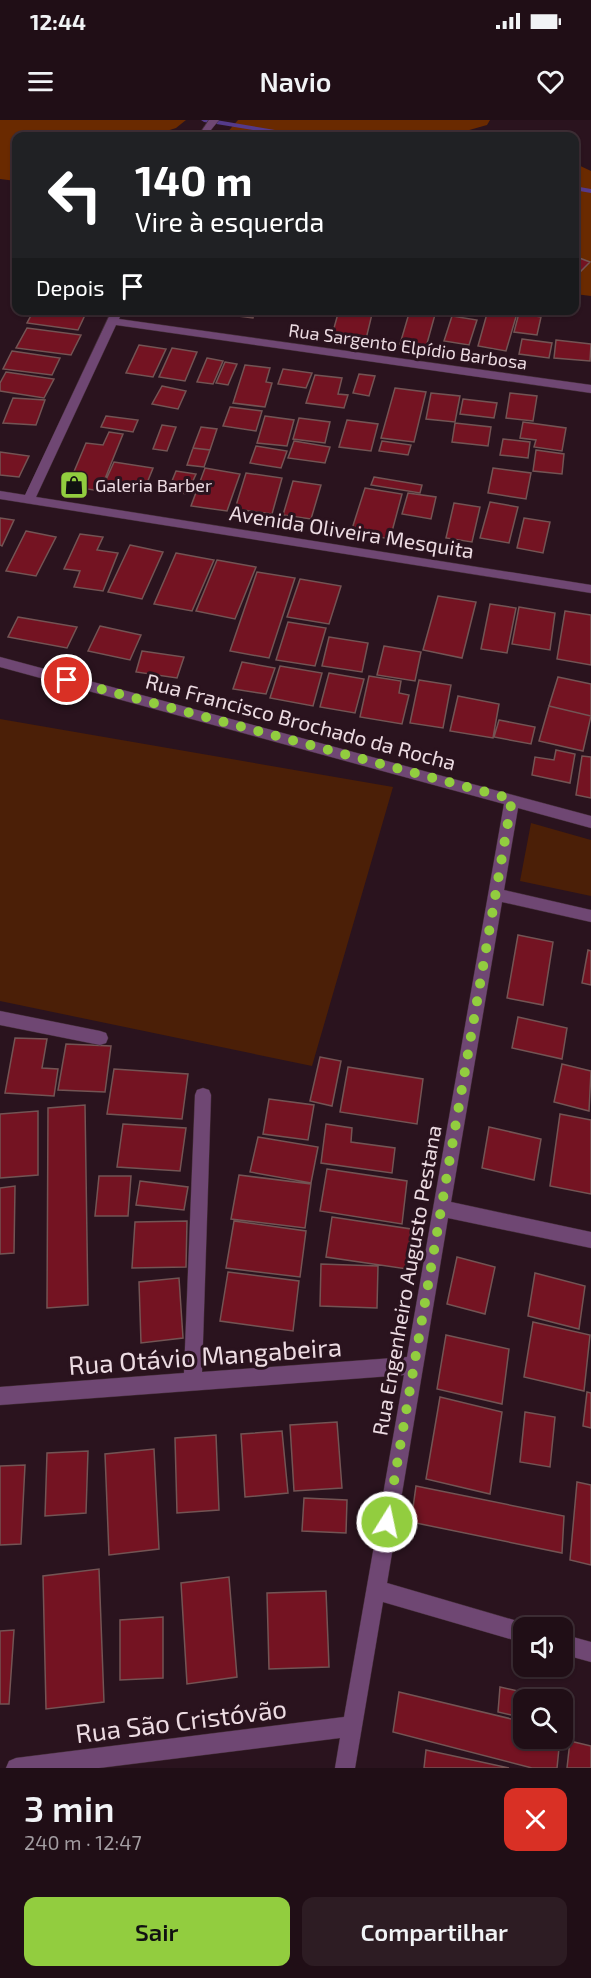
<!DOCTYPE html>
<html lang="pt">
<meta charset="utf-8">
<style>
:root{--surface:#200e16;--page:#2d1c23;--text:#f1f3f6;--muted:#a29ca1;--line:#3d2e35;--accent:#92cd3f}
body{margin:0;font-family:"Exo 2",sans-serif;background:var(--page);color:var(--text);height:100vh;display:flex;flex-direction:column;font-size:22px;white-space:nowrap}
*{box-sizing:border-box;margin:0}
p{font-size:20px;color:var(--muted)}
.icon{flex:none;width:33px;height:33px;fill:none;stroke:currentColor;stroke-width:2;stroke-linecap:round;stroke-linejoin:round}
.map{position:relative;height:1648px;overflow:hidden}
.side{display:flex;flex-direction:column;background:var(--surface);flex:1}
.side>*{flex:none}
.guide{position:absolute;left:12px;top:12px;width:567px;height:183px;border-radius:12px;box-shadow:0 2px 4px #0004,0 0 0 2px var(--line);background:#202124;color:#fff;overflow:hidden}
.buttons{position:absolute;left:513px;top:1497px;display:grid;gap:12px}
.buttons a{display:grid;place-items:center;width:60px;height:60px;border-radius:12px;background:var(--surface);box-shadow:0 2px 4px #0004,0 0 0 2px var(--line);font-size:30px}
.pin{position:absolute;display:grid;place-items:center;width:51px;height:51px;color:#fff;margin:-26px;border:3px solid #fff;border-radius:50%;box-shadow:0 2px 6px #0007}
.me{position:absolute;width:66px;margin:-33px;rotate:10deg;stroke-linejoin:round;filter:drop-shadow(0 0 4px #0008)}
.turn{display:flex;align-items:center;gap:21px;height:126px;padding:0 24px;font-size:27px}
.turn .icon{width:78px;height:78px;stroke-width:2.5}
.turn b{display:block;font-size:42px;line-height:51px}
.then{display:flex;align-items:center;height:57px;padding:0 24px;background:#0003;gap:12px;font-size:22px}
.round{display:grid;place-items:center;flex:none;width:63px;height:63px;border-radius:12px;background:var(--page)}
.overview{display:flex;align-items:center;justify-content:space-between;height:102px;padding:0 24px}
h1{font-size:36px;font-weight:600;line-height:45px}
.primary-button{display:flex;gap:12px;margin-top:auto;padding:12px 24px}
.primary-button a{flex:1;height:69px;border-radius:12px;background:var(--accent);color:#111;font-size:24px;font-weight:600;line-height:69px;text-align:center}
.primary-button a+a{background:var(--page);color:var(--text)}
.status{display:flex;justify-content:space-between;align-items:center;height:42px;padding:0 30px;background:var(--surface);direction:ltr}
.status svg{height:16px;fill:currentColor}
header{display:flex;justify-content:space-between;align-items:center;height:78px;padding:0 24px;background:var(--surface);font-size:27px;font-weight:600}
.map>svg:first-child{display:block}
.green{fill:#4b1f07}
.forest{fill:#6a2a00}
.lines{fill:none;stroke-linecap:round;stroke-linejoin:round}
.stream{fill:#553a8b;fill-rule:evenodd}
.building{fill:#741322;stroke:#735454;stroke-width:1.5}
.minor-casing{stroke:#452f39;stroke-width:1}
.minor{fill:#6f4773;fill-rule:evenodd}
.route{stroke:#92cd3f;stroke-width:10;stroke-dasharray:0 18}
.labels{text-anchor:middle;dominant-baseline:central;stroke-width:6;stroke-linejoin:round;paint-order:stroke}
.far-street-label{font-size:18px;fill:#ecdbe2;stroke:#2a131e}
.far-poi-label{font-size:18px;fill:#ecdbe2;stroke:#2a131e;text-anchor:start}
.street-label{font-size:21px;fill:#ecdbe2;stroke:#2a131e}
.near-street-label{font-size:26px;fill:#ecdbe2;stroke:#2a131e}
</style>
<div class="status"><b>12:44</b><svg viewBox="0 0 49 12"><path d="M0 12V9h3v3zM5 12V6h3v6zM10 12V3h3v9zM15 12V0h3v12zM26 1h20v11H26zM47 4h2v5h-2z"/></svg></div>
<header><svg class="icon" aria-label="menu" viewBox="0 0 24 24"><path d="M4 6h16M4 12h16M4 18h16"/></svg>Navio<svg class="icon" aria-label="heart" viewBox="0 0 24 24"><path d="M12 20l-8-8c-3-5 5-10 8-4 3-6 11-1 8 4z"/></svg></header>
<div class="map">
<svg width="591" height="1648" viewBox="0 0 591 1648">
<rect width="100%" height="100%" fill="#2a131e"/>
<!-- green -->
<path class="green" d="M0 599 393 667 312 946 0 881Z
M531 703 591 720V776L520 761Z"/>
<!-- forest -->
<path class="forest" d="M0 0H186L176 8 157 14 90 12 69 16H16V61L0 59Z
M238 0H490L487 5 448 16H226L225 15Z
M574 43 591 51V176L575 174Z"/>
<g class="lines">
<!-- stream -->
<path class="stream" d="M201 0H216L299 14 302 16H290L204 2Z
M574 66 591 69V73L574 70Z"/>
</g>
<!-- building -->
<path class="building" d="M574 136 590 142 581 151 574 148Z
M34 190H50L85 195 78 210 27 203Z
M224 190H255L253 198 223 194Z
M339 190H373L366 219 332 215Z
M410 190 436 191 426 227 400 224Z
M488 190H518L506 231 478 226Z
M519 193 541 197 537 215 514 212Z
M452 196 477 200 469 225 444 221Z
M27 208 81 215 71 235 16 228Z
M522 219 552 223 549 238 519 234Z
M556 220 591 224 590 241 554 238Z
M139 225 166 229 153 257 126 253Z
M172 228 197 232 185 261 159 257Z
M12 231 60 238 52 255 3 249Z
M207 238 223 241 213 264 197 262Z
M225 242 237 244 228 265 216 263Z
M245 245 270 248 266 262 272 263 265 287 233 283Z
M283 249 312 253 306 268 278 264Z
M6 252 54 259 44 278 0 271V263Z
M359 254 375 256 369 276 353 273Z
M315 255 342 258 338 274 348 275 344 288 306 283Z
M162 266 186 271 178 289 152 284Z
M395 268 426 272 414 322 381 318Z
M431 273 460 276 455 302 426 299Z
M510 273 537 276 533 301 506 298Z
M13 278 45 280 36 305 3 303Z
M463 279 497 283 494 298 460 294Z
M230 287 262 291 256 311 223 306Z
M106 296 138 300 133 312 101 307Z
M265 296 294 300 287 326 257 323Z
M299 298 330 302 325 323 293 319Z
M347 300 378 304 371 331 339 327Z
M523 302 566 308 562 331 534 327 536 320 520 318Z
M455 303 491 307 488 326 452 322Z
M162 305 176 307 167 331 153 329Z
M201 307 217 309 210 330 193 328Z
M109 312 123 314 100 371 68 366 86 323 103 325Z
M503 319 530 322 528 338 500 335Z
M294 321 330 327 325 343 288 338Z
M382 321 411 325 408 335 379 331Z
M256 326 287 331 281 348 250 343Z
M193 328 210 330 204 347 187 345Z
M536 330 564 334 562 354 533 351Z
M0 332 29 336 19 357 0 355Z
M114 342 153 348 145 368 105 362Z
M205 348 240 354 227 391 191 386Z
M493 348 531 353 526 379 488 373Z
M176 351 196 354 187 374 168 371Z
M246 353 282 358 272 394 235 389Z
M374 357 422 365 420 373 371 365Z
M293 361 321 365 311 399 283 395Z
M365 368 402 374 390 419 351 412Z
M408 373 436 377 431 399 402 394Z
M490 382 518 387 509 423 480 418Z
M454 383 480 387 472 422 446 418Z
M0 398 14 400 2 426 0 425Z
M524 398 550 402 543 433 517 428Z
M26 411 56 417 36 456 6 451Z
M80 414 103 417 97 430 118 433 103 471 74 467 80 451 64 449Z
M130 425 163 432 142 479 108 472Z
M176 433 214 440 192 491 154 484Z
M217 440 256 447 235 499 196 491Z
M257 452 295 458 269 538 230 531Z
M300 459 341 466 329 504 287 497Z
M438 476 476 482 462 538 423 530Z
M490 484 516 488 507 533 481 529Z
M519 487 555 493 550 530 512 524Z
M565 491 591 495V545L557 539Z
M18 497 77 507 67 528 8 517Z
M288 502 326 508 315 546 276 540Z
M100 506 141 515 130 540 88 531Z
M329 517 368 523 362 552 322 546Z
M384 526 421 532 415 561 377 555Z
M142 531 184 537 177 558 136 552Z
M242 542 275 548 266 574 233 569Z
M280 546 322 553 313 586 270 578Z
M329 553 364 559 355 593 320 587Z
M369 556 401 561 399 573 409 575 402 604 360 597Z
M558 557 591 564V596L549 586Z
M419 560 451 565 443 608 410 603Z
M458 576 499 584 493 618 450 611Z
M549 586 591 596 583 631 539 621Z
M499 600 535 607 531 624 494 617Z
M556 630 575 634 570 663 532 655 535 637 554 640Z
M582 636 591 637V678L576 675Z
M518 815 553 822 543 885 507 878Z
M588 830 591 831V865L582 863Z
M518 897 567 908 562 939 512 928Z
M15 918 47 919 42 948 58 949 54 976 5 973Z
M66 924 111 926 105 972 58 970Z
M320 937 341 941 332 986 310 981Z
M562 944 591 951 589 991 554 982Z
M348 947 423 959 417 1004 340 992Z
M114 949 188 954 182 999 107 994Z
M269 979 314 985 308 1020 263 1014Z
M85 985 88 1185 47 1188 48 988Z
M38 991V1055L0 1058V994Z
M560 994 591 1000V1074L550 1066Z
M123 1004 186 1008 180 1051 117 1047Z
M326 1004 352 1008 351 1022 395 1028 392 1053 321 1043Z
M489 1007 541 1019 534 1060 482 1048Z
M258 1017 318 1027 311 1063 250 1052Z
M327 1049 407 1061 402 1104 320 1091Z
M239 1055 311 1064 305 1108 231 1099Z
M99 1056H131L128 1096H95Z
M140 1061 188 1067 184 1090 136 1085Z
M15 1066 14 1133 0 1134V1068Z
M332 1097 411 1109 407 1149 326 1137Z
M187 1101 186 1147 132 1148 135 1102Z
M234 1101 306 1111 300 1157 226 1148Z
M457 1137 495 1147 485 1194 447 1184Z
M321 1144 378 1146 377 1188 320 1186Z
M228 1152 299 1161 293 1211 220 1201Z
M535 1153 585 1166 579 1209 528 1196Z
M179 1158 183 1218 141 1223 139 1162Z
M533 1202 590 1215 584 1271 524 1257Z
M446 1215 509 1229 502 1284 437 1269Z
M587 1272 591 1273V1308L583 1306Z
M440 1277 502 1292 490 1374 426 1359Z
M525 1292 555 1297 550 1347 520 1342Z
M337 1302 342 1368 294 1371 290 1305Z
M282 1311 288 1373 245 1377 241 1314Z
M216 1315 219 1390 177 1393 175 1318Z
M154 1329 159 1429 109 1435 105 1334Z
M88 1331 86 1393 45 1396 47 1333Z
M25 1345 21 1424 0 1425V1346Z
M577 1362 591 1365V1445L570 1440Z
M416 1366 564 1396 562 1433 411 1402Z
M304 1378 347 1380 346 1413 302 1411Z
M99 1449 104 1582 46 1589 43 1456Z
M229 1457 237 1557 187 1564 181 1463Z
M326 1471 329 1547 269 1549 267 1473Z
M163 1497V1558L120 1560V1500Z
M14 1510 9 1584H0V1511Z
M500 1567 558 1580H524V1598L498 1592Z
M399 1572 524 1602V1618H560L557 1648H532L393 1612Z
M562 1581 574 1583 572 1609 562 1607Z
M570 1621 591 1626V1648H567Z
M426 1630 509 1648H424Z"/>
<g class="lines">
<!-- minor casing -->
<g class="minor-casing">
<path id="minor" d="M209 0H219L206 16H198Z
M112 190H123L119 199 591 265V273L116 205 36 377 591 465V473L0 379V371L25 375Z
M0 537 591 696V708L518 688 504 770 591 790V802L502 782 451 1082 591 1112V1128L448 1098 387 1463 524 1503 532 1508H524V1523L383 1482 355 1648H335L340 1618 99 1648H6L9 1641 16 1638 344 1597 404 1255 0 1285V1267L184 1253 195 975 197 970 203 968 209 970 211 975 202 1252 407 1237 504 684 0 547Z
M0 891 100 911 106 913 108 918 106 923 100 925 0 905Z
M562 1514 591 1522V1542L562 1534Z"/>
</g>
<!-- minor -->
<use href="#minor" class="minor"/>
</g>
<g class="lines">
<!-- route -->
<path class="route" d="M67 560 512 679 387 1402"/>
</g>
<!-- icons -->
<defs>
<g id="shop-square" transform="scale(1.5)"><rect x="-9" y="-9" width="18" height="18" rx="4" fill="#92cd3f" stroke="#2a131e"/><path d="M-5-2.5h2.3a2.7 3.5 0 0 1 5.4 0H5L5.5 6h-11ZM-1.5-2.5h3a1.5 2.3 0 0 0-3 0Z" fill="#111"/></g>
</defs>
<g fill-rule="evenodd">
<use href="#shop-square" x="74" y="365"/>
</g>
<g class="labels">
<!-- far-street labels -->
<g class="far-street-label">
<text transform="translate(408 226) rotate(8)">Rua Sargento Elpídio Barbosa</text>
</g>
<!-- far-poi labels -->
<g class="far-poi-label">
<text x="95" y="365">Galeria Barber</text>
</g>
<!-- street labels -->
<g class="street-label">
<text transform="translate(352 411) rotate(9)">Avenida Oliveira Mesquita</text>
<text transform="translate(301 601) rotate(15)">Rua Francisco Brochado da Rocha</text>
<text transform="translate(406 1160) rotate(-80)">Rua Engenheiro Augusto Pestana</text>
</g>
<!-- near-street labels -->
<g class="near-street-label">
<text transform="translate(205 1235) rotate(-4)">Rua Otávio Mangabeira</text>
<text transform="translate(181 1600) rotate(-7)">Rua São Cristóvão</text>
</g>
</g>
</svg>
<div class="buttons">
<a><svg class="icon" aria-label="sound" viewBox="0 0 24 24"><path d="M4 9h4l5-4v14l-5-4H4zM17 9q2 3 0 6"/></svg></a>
<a><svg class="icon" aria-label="search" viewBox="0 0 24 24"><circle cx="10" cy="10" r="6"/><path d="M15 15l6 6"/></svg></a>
</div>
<div class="pin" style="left:67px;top:560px;background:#d93025"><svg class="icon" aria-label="arrive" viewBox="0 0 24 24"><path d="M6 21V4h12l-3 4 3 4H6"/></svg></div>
<svg class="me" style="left:387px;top:1402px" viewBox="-20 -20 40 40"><circle r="17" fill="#92cd3f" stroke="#fff" stroke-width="3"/><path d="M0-11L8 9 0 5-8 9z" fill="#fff"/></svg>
<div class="guide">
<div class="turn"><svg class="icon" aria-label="left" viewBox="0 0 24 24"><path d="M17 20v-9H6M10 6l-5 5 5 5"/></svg><div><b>140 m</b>Vire à esquerda</div></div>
<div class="then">Depois<svg class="icon" aria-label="arrive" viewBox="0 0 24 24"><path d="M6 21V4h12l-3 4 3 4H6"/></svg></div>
</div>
</div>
<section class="side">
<div class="overview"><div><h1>3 min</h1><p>240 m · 12:47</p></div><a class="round" style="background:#d93025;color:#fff"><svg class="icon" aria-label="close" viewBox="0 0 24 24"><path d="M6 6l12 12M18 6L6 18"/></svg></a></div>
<div class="primary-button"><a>Sair</a><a>Compartilhar</a></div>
</section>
